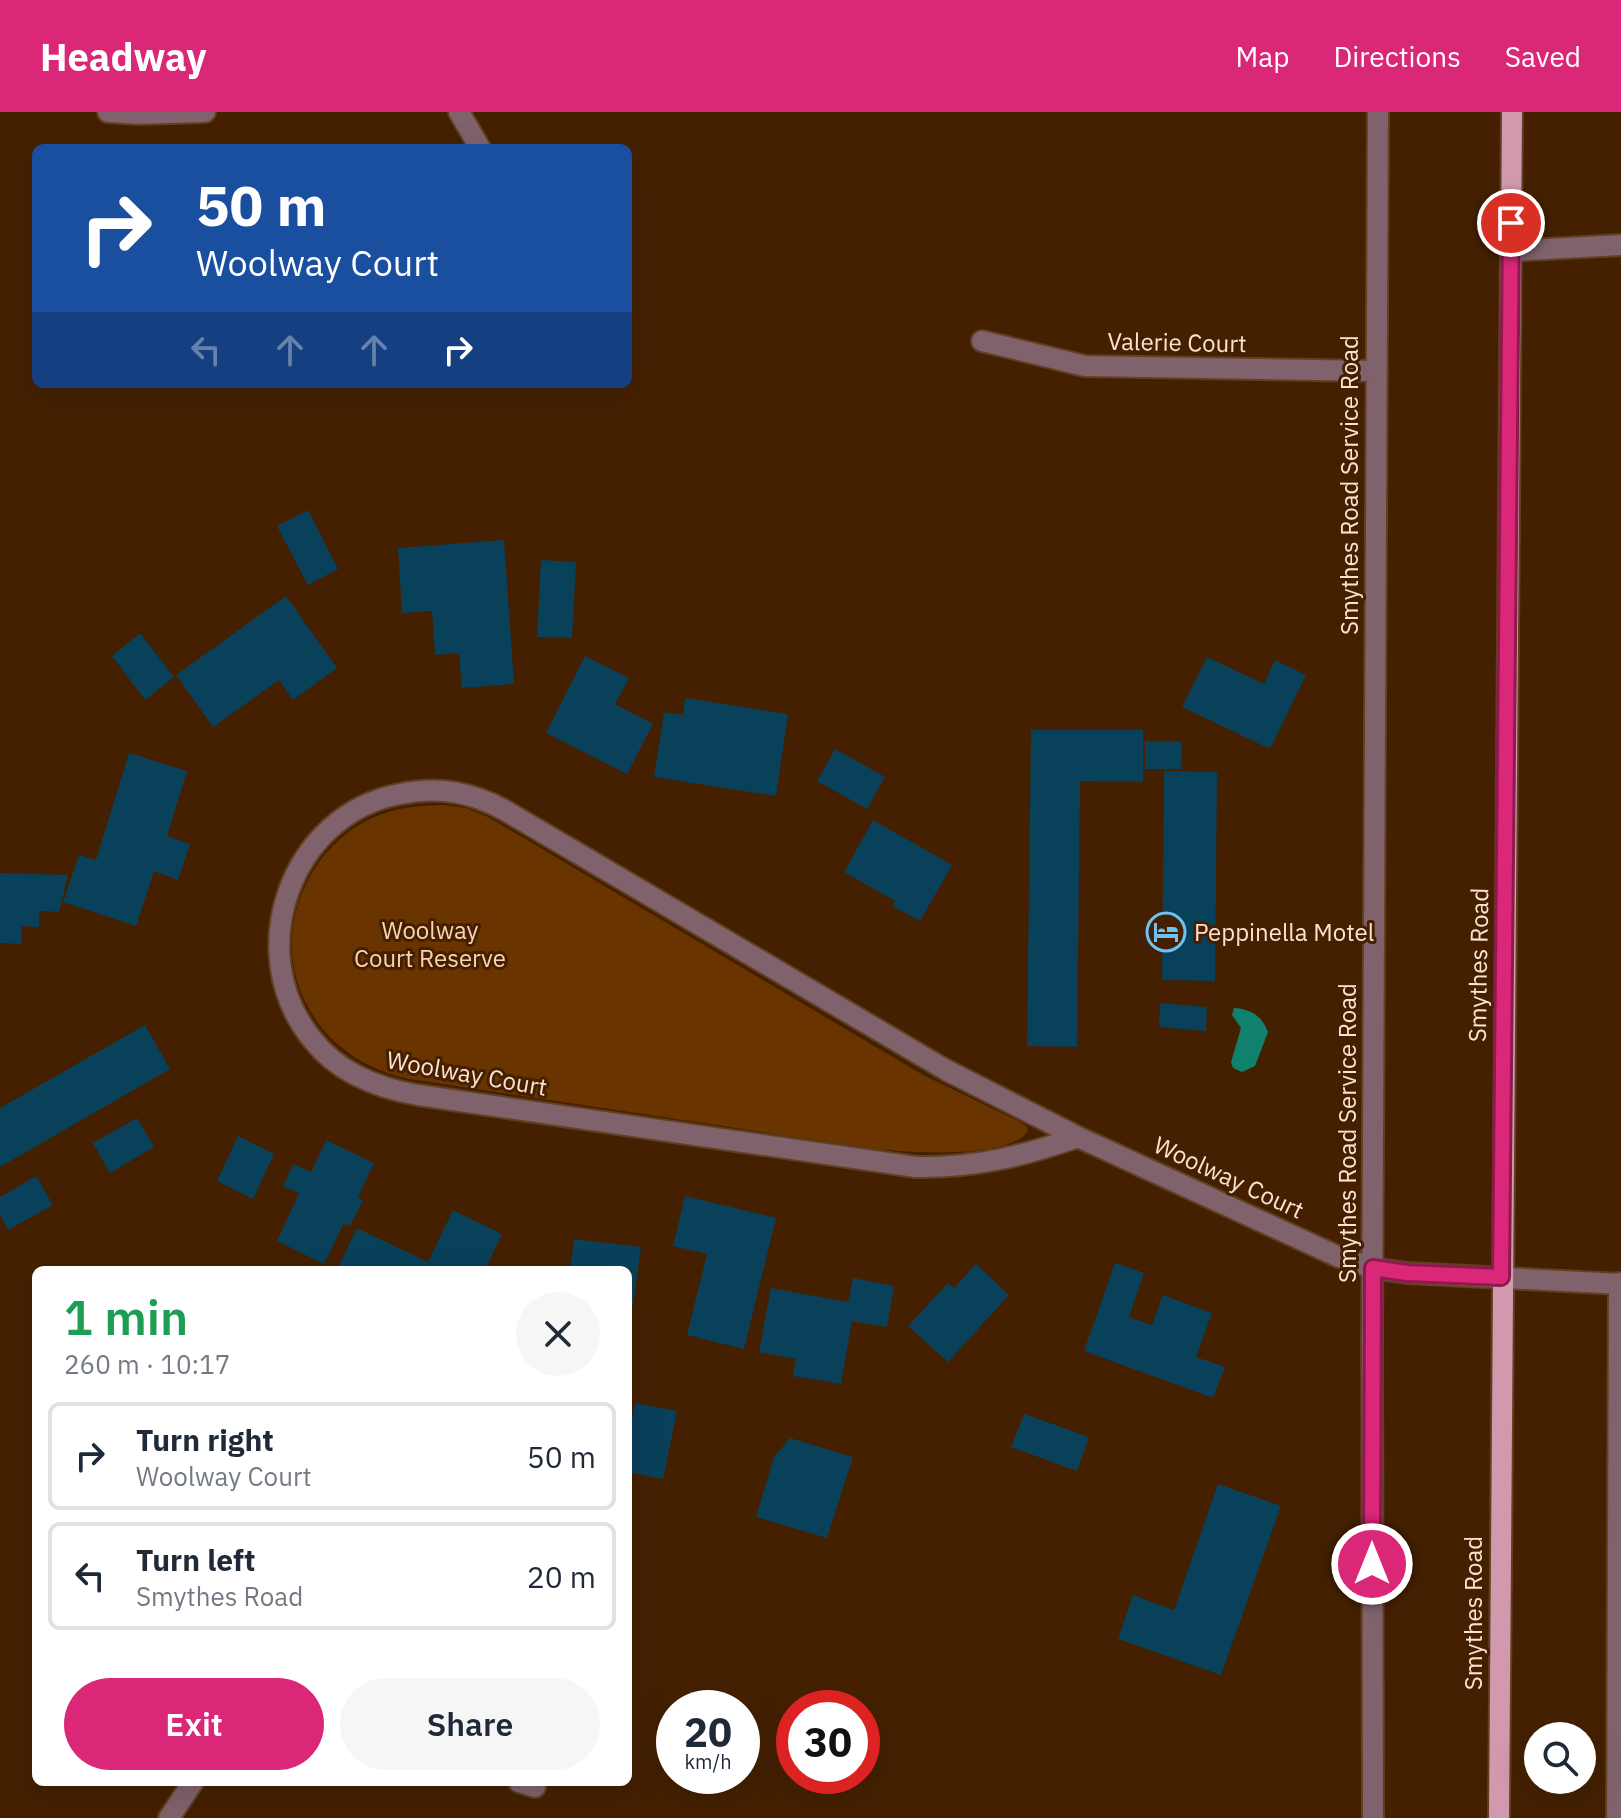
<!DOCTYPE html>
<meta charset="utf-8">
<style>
:root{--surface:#fff;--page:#f6f6f7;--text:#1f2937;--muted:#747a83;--line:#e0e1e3;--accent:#db2777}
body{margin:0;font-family:"IBM Plex Sans",sans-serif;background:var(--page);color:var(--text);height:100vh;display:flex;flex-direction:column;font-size:30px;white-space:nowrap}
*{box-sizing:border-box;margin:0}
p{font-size:26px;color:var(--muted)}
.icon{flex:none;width:44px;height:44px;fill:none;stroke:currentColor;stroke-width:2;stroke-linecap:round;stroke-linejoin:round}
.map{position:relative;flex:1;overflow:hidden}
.panel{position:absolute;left:32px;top:1154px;width:600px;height:520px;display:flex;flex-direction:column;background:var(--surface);border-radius:12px;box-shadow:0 8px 32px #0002}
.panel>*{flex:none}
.hud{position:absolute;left:32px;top:32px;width:600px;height:244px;border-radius:12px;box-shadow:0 8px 32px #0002;background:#1a4fa0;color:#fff;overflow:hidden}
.controls{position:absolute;left:1524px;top:1610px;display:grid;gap:16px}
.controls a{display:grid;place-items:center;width:72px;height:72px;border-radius:50%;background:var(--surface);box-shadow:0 8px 32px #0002;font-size:40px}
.speed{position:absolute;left:656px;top:1578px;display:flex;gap:16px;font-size:40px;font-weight:700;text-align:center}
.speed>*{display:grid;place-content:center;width:104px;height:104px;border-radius:50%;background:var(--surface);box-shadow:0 8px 32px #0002;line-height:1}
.speed small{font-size:20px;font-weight:400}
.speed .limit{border:12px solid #d22;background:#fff;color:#111}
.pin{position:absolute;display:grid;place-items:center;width:68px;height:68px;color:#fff;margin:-34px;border:4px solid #fff;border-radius:50%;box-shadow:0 2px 8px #0007}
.me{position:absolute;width:88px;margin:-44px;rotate:0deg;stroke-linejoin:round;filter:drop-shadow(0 0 6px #0008)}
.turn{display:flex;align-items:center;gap:28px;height:168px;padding:0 32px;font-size:36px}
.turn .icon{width:104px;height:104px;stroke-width:2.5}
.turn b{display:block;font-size:56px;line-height:68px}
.lanes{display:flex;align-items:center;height:76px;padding:0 32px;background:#0003;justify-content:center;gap:40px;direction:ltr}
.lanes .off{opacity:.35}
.round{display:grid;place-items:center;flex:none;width:84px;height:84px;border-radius:42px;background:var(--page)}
.head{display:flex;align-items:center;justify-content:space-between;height:136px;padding:0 32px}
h1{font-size:48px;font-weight:600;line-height:60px;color:#1e9e55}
.cta{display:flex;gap:16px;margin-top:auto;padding:16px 32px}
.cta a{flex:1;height:92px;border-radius:48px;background:var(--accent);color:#fff;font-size:32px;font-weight:600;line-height:92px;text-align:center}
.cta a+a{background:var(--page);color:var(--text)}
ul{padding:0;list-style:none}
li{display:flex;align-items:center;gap:24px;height:108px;margin:0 16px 12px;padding:0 16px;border:4px solid var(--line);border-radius:12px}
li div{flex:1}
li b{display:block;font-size:30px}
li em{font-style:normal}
header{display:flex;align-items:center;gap:48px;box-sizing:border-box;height:112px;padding:0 40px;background:var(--accent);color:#fff}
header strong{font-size:38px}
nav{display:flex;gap:44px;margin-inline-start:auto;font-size:28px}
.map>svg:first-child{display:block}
.green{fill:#6a3400}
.water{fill:#0f816c}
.building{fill:#09405a}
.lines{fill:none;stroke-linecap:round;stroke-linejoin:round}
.street-casing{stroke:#613f21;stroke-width:24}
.primary-casing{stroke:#613f21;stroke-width:24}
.street{stroke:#7f626c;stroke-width:20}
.primary{stroke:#d298ad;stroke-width:20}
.route-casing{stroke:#8e194d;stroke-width:20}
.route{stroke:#db2777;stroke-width:14}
.labels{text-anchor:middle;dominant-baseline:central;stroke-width:6;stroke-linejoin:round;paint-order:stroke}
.street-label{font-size:24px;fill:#fbe2d1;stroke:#442000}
.park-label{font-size:24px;fill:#fcd2b5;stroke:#442000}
.poi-label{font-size:24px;fill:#fbe2d1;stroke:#442000;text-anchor:start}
</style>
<header>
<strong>Headway</strong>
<nav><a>Map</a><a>Directions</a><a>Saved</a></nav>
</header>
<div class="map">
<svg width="1621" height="1706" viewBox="0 0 1621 1706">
<rect width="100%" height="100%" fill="#442000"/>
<!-- green -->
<path class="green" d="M442 693 466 696 488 705 923 963 1022 1011 1027 1015V1020C1007 1048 907 1040 875 1037L410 967C307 947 257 838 319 750 335 729 356 711 382 702 401 695 421 694 442 693Z"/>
<!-- water -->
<path class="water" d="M1234 896C1251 897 1262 904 1268 920L1255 954 1242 960 1233 956 1231 950 1241 916 1232 903Z"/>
<!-- building -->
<path class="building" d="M308 398 338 457 308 473 277 414Z
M504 428 514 572 462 576 459 541 435 543 432 499 402 501 398 436Z
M541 448 576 450 572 526 537 525Z
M286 484 337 556 293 588 279 568 213 615 176 563Z
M140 521 174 565 145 588 112 544Z
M585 544 629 566 615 592 653 612 627 662 546 621Z
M1207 545 1264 572 1275 548 1306 563 1270 637 1182 595Z
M685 586 788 602 776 684 654 665 664 600 683 603Z
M1031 618H1143V670L1080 669 1077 935 1027 934Z
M1145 629 1182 630 1181 657H1145Z
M835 637 885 665 867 697 817 669Z
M129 641 187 659 167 724 190 732 178 768 154 759 136 814 63 790 79 743 96 748Z
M1164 659 1217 660 1215 869 1162 868Z
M873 708 952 753 920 809 892 794 895 789 844 760Z
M0 761 68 763 59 800 39 799V815L22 814 21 832 0 831Z
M1160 891 1207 895 1206 919 1159 915Z
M145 913 170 957 0 1055V996Z
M137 1006 154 1035 110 1061 93 1031Z
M238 1024 274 1042 253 1087 217 1069Z
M326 1028 374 1051 358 1085 363 1088 350 1114 344 1111 324 1152 277 1129 299 1081 283 1074 293 1052 311 1060Z
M36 1064 53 1093 8 1118 0 1103V1085Z
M685 1084 776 1106 744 1237 687 1223 707 1142 673 1134Z
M453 1098 502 1122 485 1158H337L357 1116 428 1150Z
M574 1127 641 1135 633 1194 628 1193V1158H570Z
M1115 1151 1144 1161 1129 1205 1152 1213 1163 1183 1212 1201 1196 1245 1225 1255 1213 1286 1084 1239Z
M976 1152 1009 1183 948 1250 908 1214 948 1171 954 1176Z
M853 1166 894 1174 887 1215 852 1209 841 1272 793 1264 796 1247 759 1240 771 1176 848 1190Z
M635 1291 677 1299 663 1367 628 1360V1326Z
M1024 1302 1089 1325 1077 1359 1011 1335Z
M790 1326 853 1345 827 1426 756 1405 774 1345Z
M1218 1372 1281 1394 1221 1563 1118 1527 1133 1483 1174 1498Z"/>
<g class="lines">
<!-- street casing -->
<g class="street-casing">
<path id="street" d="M108 0 139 2 205 0
M459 0 480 36
M1511 139 1621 133
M982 229 1085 254 1375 259
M1078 1025C1024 1044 974 1056 916 1055L418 983C377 976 338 961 312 927 242 841 290 702 400 682 439 674 472 680 506 699L946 958 1078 1025 1339 1145 1373 1156 1407 1161 1621 1172
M519 1670 535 1675
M169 1706 193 1670
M1373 1706 1372 1229 1378 0
M1617 1706 1619 1171"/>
</g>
<!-- primary casing -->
<g class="primary-casing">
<path id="primary" d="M1499 1706 1512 0"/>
</g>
<!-- street -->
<use href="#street" class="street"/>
<!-- primary -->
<use href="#primary" class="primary"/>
</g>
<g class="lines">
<!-- route casing -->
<g class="route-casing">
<path id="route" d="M1372 1452 1373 1156 1407 1161 1501 1165 1511 111"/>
</g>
<!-- route -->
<use href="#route" class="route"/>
</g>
<!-- icons -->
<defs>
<g id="hotel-ring" transform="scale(2)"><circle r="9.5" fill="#442000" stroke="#6ec2f3" stroke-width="1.5"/><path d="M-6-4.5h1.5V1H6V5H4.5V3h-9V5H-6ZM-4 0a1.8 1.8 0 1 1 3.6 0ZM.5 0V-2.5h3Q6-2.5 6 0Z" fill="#6ec2f3"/></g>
</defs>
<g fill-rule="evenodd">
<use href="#hotel-ring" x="1166" y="820"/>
</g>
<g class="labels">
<!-- street labels -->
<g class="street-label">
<text transform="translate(1177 230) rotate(1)">Valerie Court</text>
<text transform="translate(1349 373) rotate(-90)">Smythes Road Service Road</text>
<text transform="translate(1478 853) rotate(-89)">Smythes Road</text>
<text transform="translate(467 961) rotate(10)">Woolway Court</text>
<text transform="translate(1347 1021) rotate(-90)">Smythes Road Service Road</text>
<text transform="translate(1229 1065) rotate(25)">Woolway Court</text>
<text transform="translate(1473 1501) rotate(-90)">Smythes Road</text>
</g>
<!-- park labels -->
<g class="park-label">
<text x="430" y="818">Woolway<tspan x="430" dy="28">Court Reserve</tspan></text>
</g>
<!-- poi labels -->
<g class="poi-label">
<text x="1194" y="820">Peppinella Motel</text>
</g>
</g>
</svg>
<div class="controls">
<a><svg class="icon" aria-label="search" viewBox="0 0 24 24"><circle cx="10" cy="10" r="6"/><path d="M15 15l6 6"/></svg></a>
</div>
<div class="speed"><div>20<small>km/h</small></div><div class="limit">30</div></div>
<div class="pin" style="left:1511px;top:111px;background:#d93025"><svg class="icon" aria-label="arrive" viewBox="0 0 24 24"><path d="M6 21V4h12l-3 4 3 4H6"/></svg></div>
<svg class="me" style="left:1372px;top:1452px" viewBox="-20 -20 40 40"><circle r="17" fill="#db2777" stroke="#fff" stroke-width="3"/><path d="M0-11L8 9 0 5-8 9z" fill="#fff"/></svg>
<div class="hud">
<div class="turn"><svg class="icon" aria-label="right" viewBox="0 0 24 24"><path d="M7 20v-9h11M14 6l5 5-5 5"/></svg><div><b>50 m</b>Woolway Court</div></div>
<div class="lanes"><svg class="icon off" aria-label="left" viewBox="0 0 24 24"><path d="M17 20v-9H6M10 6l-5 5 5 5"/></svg><svg class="icon off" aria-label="ahead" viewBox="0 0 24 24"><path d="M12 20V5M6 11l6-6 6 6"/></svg><svg class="icon off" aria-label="ahead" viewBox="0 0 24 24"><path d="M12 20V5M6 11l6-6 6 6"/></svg><svg class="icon" aria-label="right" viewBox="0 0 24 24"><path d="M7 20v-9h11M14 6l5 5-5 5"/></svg></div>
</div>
<section class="panel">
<div class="head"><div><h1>1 min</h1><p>260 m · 10:17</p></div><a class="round"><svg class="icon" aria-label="close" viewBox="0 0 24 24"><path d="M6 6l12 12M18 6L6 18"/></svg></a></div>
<ul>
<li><svg class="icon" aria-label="right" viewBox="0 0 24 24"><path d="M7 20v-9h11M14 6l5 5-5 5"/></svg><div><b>Turn right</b><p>Woolway Court</p></div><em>50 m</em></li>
<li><svg class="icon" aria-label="left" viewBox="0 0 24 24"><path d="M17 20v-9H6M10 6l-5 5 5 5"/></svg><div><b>Turn left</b><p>Smythes Road</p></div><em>20 m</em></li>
</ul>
<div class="cta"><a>Exit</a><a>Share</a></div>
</section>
</div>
